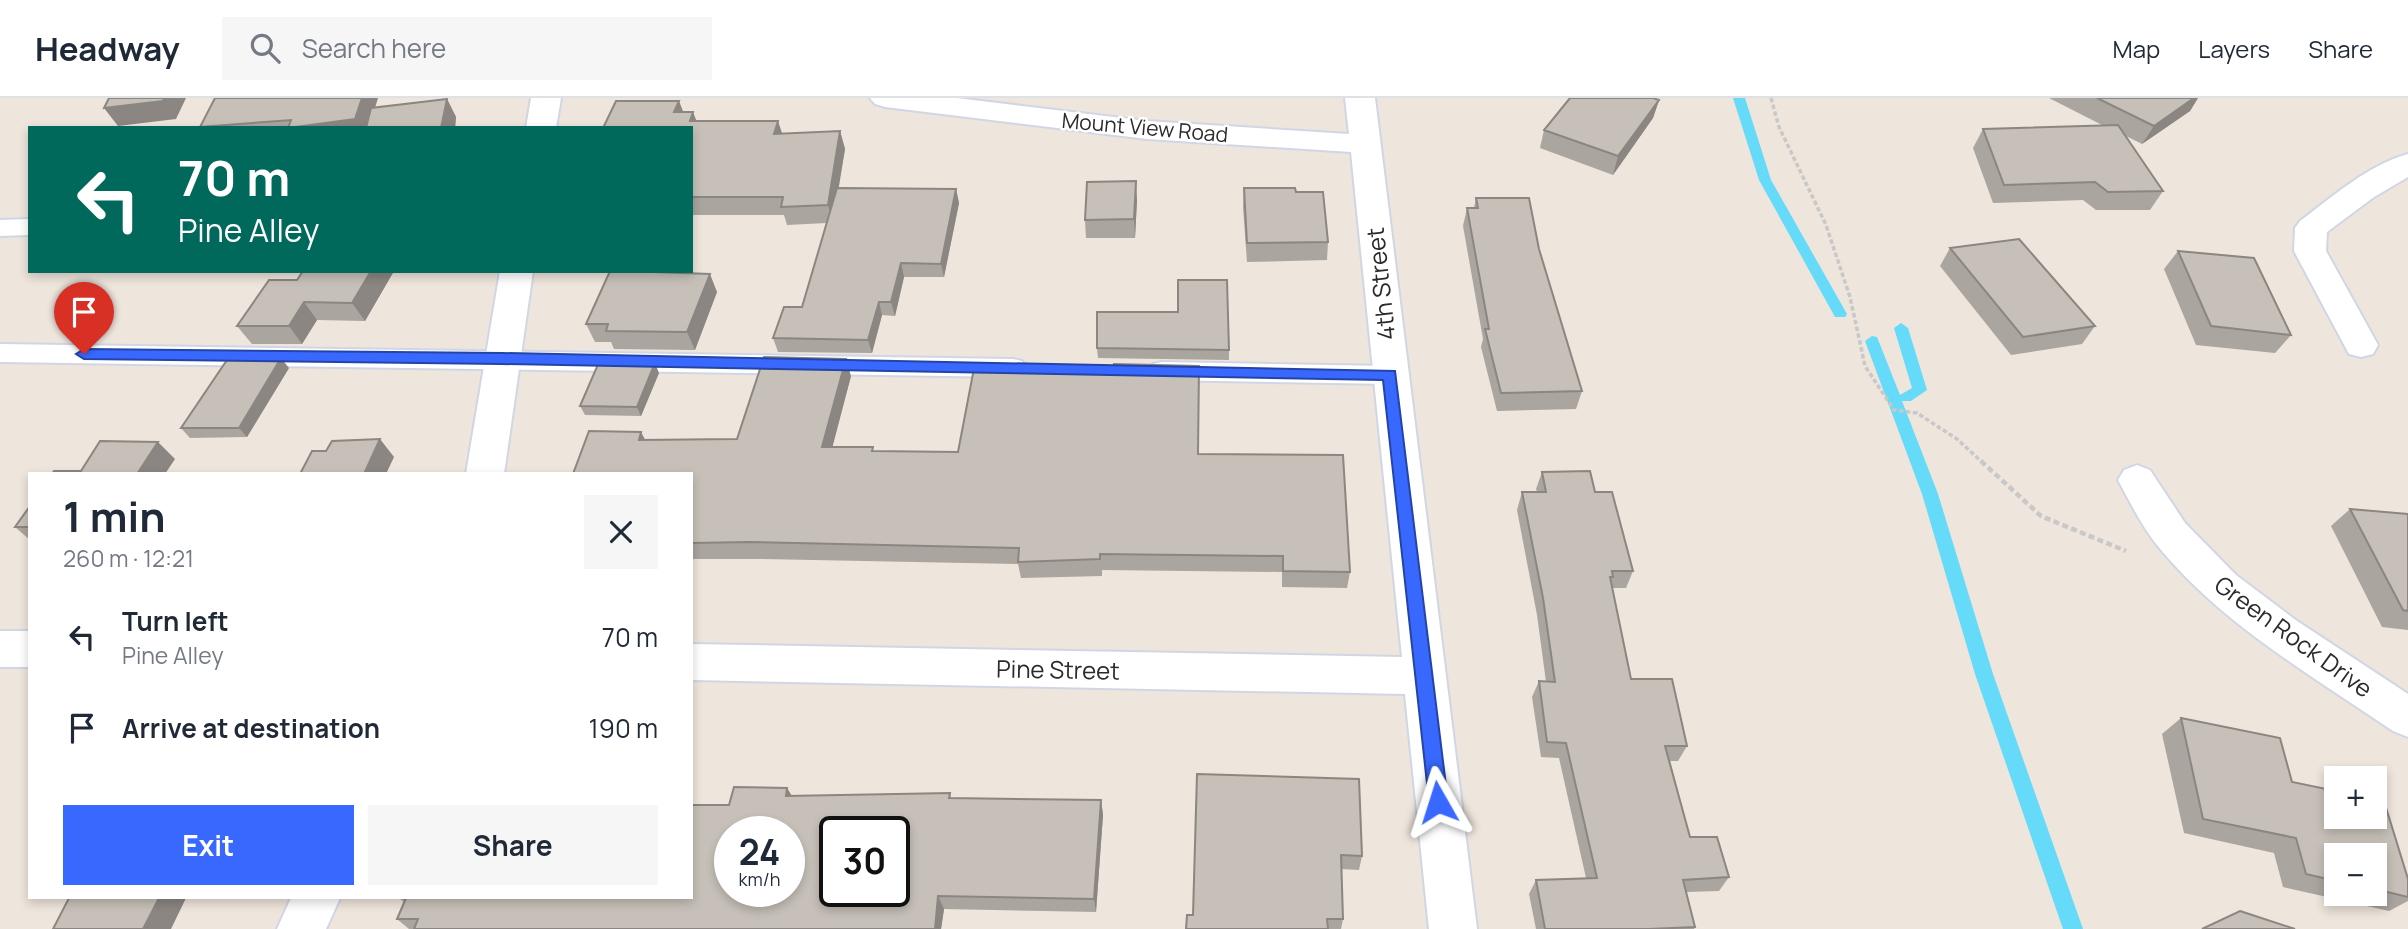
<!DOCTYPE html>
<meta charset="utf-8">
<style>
:root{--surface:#fff;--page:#f6f6f7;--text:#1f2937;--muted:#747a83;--line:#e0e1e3;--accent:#3868ff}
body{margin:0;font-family:Manrope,sans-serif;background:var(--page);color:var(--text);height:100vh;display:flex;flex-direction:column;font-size:26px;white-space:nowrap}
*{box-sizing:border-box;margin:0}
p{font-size:23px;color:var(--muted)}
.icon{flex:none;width:38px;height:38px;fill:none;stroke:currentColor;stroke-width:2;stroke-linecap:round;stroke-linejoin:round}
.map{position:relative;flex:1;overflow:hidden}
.side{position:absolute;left:28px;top:374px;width:665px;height:427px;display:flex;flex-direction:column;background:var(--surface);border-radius:0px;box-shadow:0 4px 10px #0003}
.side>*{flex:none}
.hud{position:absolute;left:28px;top:28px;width:665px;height:147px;border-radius:0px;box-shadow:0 4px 10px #0003;background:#00695c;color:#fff;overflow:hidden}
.controls{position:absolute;left:2324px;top:668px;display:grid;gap:14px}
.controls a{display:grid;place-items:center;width:63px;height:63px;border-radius:0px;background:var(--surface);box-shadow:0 4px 10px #0003;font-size:35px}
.speed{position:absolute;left:714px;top:718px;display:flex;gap:14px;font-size:35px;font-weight:700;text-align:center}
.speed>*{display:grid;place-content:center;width:91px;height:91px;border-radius:50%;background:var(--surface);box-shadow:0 4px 10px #0003;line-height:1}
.speed small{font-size:18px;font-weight:400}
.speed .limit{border:4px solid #111;border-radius:10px;background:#fff;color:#111}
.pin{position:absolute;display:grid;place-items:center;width:60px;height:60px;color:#fff;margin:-72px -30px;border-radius:50% 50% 50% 0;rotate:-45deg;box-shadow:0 0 7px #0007}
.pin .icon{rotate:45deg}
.me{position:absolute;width:77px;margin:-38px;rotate:354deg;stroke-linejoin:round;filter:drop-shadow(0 0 5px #0008)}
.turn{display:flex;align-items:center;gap:24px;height:147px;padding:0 35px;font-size:32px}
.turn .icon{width:91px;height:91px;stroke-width:2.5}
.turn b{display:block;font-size:49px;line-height:60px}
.round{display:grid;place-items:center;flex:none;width:74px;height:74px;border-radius:0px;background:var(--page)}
.summary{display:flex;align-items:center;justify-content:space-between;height:119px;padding:0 35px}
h1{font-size:42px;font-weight:700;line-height:52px}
.primary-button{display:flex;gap:14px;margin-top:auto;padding:14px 35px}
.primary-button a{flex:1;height:80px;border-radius:0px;background:var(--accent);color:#fff;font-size:28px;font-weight:700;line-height:80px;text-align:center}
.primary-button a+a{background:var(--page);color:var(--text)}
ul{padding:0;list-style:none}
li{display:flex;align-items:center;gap:21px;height:91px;padding:0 35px}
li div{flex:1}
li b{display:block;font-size:26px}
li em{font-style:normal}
header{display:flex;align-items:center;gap:42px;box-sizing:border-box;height:98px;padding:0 35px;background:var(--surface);border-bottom:2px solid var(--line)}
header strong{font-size:33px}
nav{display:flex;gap:38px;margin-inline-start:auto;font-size:24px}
.search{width:490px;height:63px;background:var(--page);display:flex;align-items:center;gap:18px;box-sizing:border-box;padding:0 24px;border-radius:0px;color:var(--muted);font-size:26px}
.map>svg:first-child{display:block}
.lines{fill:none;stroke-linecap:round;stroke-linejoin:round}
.stream{fill:#66daf9;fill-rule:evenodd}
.service-casing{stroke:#d1d6e5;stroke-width:4}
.minor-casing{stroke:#d1d6e5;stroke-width:4}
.path-far1{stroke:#c8c8c8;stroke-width:3.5;stroke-dasharray:4.5 2.5;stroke-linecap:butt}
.path{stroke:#c8c8c8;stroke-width:4.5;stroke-dasharray:6 3.5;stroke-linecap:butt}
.service{fill:#fff;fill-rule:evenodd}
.minor{fill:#fff;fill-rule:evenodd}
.wall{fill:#aaa59e;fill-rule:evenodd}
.shaded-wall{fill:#8b8681}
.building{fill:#c6c0b8;stroke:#8b8681;stroke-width:2;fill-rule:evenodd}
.route{fill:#3868ff;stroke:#2444a6;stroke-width:2}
.labels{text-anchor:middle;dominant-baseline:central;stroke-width:5;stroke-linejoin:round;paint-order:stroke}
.far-street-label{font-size:21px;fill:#2b2b2b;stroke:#fff}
.street-label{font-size:24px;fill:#2b2b2b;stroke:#fff}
</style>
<header>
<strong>Headway</strong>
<div class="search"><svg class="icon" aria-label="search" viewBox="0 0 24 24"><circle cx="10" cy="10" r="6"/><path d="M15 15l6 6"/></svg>Search here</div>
<nav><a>Map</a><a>Layers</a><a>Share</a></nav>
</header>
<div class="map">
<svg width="2408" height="831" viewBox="0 0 2408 831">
<rect width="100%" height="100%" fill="#eee5dc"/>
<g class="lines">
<!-- stream -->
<path class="stream" d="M1733 0H1745L1771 82 1847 216 1845 219H1835L1759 82Z
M1901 225 1908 230 1927 292 1911 303H1902L1938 396 1993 576 2083 831H2063L1975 576 1922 396 1865 243 1872 238 1877 239 1900 297 1912 290 1894 230Z"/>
<!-- service casing -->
<g class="service-casing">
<path id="service" d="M30 121V137L0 138V122Z
M0 246 1013 261 1022 263 1026 270 1022 277 1013 279 0 264Z
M1162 264 1390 268 1399 270 1403 277 1399 284 1390 286 1162 282 1153 280 1149 273 1153 266Z"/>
</g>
<!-- minor casing -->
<g class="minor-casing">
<path id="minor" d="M531 0H561L556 30H526Z
M870 0H957L1147 23 1349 36 1345 0H1375L1477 831H1429L1405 596 691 582V546L1402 559 1351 54 1147 41 885 9 875 6Z
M2408 56V79L2374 99 2327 134 2326 153 2378 247 2373 256 2361 259 2349 256 2294 153 2295 130 2300 123C2332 99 2368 67 2408 56Z
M500 173H533L504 376H466Z
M2137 367 2150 372 2185 425 2236 477 2297 523 2408 596V639L2393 633C2311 577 2220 525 2157 447 2141 427 2130 404 2118 382L2124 372Z
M0 533H30V569H0Z
M291 800H340L326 831H277Z"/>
</g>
<!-- path-far1 -->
<path class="path-far1" d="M1771 0 1779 29 1826 127 1850 199 1865 268 1894 312 1917 315 1957 341 1983 365"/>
<!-- path -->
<path class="path" d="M1981 363 2041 418 2126 453"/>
<!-- service -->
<use href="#service" class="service"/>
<!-- minor -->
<use href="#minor" class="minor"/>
</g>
<!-- wall -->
<path class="wall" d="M2049 0H2198L2190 13 2142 46 2126 38 2163 93 2150 112H2096L2083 102 1993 105 1973 50 1983 31 2104 28Z
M447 1 456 19 455 30 200 29 375 10Z
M1659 2 1653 20 1613 77 1540 50 1544 32Z
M683 14 696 23 782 36 840 33 845 51 838 90 956 91 959 105 944 179H904L895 218 882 217 872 255 778 254 773 240 802 209 827 125 787 127 784 117H691V30Z
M1244 90 1296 94 1328 144 1327 162 1247 164 1243 109Z
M1476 100 1539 151 1582 293 1576 311 1497 313 1481 249 1483 241 1463 128 1467 110H1474Z
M1137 102 1135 140H1086L1085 122Z
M1950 150 2095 228 2082 246 2011 257 1940 168Z
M2178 153 2291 237 2275 255 2196 247 2164 171Z
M303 173H394L365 223 317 222 302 246H252L237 228 297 182Z
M668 175 717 194 695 252 614 251 611 244H595L586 226Z
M1097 250 1229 252V262L1098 260Z
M289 270 247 339 190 340 181 330Z
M659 275 641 318 585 317 580 308Z
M851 278 832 349 874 353 1198 356 1350 474 1347 490 1282 489V474L1102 472V478L1021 480 1018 466 758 461H691V376H573L646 342 737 341Z
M1542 374 1595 394 1633 473 1626 490H1612L1631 581 1687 648 1678 663H1670L1690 739 1729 779 1719 793 1686 794 1695 829 1694 831H1536L1529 796 1536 782 1586 780 1559 660 1541 659 1532 599 1539 583 1546 584 1537 517 1517 412 1522 394H1537L1536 391Z
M30 408V442L15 429Z
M2350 411 2408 416V532L2382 529 2331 428Z
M2181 620 2292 684 2408 781V803L2389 813 2283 789 2274 755 2184 735 2162 636ZM2336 758H2375V796H2336Z
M1197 676 1362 758 1359 772 1341 771 1343 821 1341 831H1186L1193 817Z
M787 690 792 698 950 695 951 700 1101 702 1103 717 1096 814 944 811 941 831H409L397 821 404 804 399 800H691L729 707Z"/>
<!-- shaded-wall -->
<path class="shaded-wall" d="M164 0H186L176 21 118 28 104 10Z
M362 0H378L369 30H288Z
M2194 0H2198L2190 13 2142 46 2154 28Z
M447 1 456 19 455 30H441Z
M1659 2 1653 20 1613 77 1618 58Z
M679 3 686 21 674 14Z
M693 14 700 32 690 23Z
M778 23 784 41 774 36Z
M840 33 845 51 833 125 828 107Z
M1136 83 1137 102 1135 140 1134 121Z
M956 91 959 105 944 179 941 166Z
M901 165 904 179 895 218 891 204Z
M371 173H394L365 223 352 205Z
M710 176 717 194 695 252 687 234Z
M304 204 317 222 302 246 289 228Z
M879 204 882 217 872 255 868 242Z
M281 260 289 270 247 339 239 330Z
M846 261 851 278 828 366 822 349Z
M655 265 659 275 641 318 637 309Z
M641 334 650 351 639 342Z
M380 341 394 359 386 376H364Z
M158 344 175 361 165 376H137Z
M787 690 795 704 786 698Z
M1101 702 1103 717 1096 814 1094 801Z
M938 798 944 811 941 831H935Z
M159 800H186L171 831H143Z"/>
<!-- building -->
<path class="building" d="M109 0H164L163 3 104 10Z
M215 0H362L355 21 288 30 291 22 200 29Z
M1570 0H1653L1659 2 1618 58 1544 32Z
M2097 0H2194L2154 28Z
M447 1 441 30H366L371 10Z
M616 3H679L674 14H693L690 23H778L774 36 840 33 828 107 781 109 783 99H691V30H603Z
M2118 27 2163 93 2108 94 2095 84 2004 87 1983 31Z
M1136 83 1134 121 1085 122 1087 84Z
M837 90 956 91 941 166 901 165 891 204H879L868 242 773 240 784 209H802Z
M1244 90H1295L1296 94H1323L1328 144 1247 145Z
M1476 100H1529L1539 151 1582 293 1501 295 1485 231H1489L1467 110H1478Z
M2019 141 2095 228 2023 239 1950 150Z
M2178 153 2254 160 2291 237 2211 228Z
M303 173H371L352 205 304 204 289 228H237L269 182H297Z
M610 173H654V174L710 176 687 234 606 233 608 226H586Z
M1178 182H1227L1229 252 1097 250V214H1178Z
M229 259 281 260 239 330H181Z
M764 259 846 261 822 349H873L872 353 958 354 975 265 1114 270V266L1199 268 1198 356 1343 357 1350 474 1283 473V458L1100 456V461L1018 464 1019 450 750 444 691 445V376H573L589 333 641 334 639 342 737 341Z
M599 264 655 265 637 309 580 308Z
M380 341 364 376H300L312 353H326L332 343Z
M100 343 158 344 137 376H52L54 373H81Z
M1590 373 1595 394H1612L1633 473H1612L1613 479H1610L1631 581H1672L1687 648H1665L1690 739H1717L1729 779 1683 782 1695 829 1649 831H1545L1536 782 1597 780 1566 645 1547 644 1539 583 1555 584 1543 500 1522 394H1546L1542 374Z
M30 408V429H15Z
M2350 411 2408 416V513L2403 512Z
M2181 620 2280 640 2292 684 2336 693V719H2375V701L2384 703 2408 781V799L2375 791V758H2336V783L2306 776 2296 740 2203 721Z
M1197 676 1359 681 1362 758 1341 757 1343 821H1327L1328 831H1186L1187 817H1193Z
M734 689 787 690 786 698 950 695 949 700 1101 702 1094 801 938 798 935 831H414L418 821H397L406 800H691V707H729ZM730 733H789V793H730ZM835 733H894V793H835Z
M69 800H159L143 831H53Z
M2240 813 2295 831H2202Z"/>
<!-- route -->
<path class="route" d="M84 251 502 255 1395 273 1448 704 1445 710 1438 713 1432 710 1429 704 1383 282 502 266 84 261 76 256Z"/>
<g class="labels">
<!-- far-street labels -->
<g class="far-street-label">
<text transform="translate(1145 29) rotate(5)">Mount View Road</text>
</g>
<!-- street labels -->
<g class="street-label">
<text transform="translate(1380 186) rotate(-96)">4th Street</text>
<text transform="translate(2294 538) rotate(36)">Green Rock Drive</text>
<text transform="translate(1058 571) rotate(1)">Pine Street</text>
</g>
</g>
</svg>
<div class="controls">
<a>+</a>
<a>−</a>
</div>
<div class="speed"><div>24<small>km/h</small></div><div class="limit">30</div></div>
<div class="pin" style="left:84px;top:256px;background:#d93025"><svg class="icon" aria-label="arrive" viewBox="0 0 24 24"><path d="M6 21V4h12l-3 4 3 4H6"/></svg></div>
<svg class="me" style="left:1438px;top:704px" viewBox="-20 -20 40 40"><path d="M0-17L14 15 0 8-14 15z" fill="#3868ff" stroke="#fff" stroke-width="4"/></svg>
<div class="hud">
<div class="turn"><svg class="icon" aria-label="left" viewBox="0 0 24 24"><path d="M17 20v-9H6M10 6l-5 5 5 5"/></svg><div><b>70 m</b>Pine Alley</div></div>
</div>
<section class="side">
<div class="summary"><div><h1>1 min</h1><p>260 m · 12:21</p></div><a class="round"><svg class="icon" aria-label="close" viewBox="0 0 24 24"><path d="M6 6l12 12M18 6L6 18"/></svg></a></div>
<ul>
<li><svg class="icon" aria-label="left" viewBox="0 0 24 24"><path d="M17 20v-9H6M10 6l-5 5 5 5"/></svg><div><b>Turn left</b><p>Pine Alley</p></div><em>70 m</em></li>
<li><svg class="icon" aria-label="arrive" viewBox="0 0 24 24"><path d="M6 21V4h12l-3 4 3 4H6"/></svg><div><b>Arrive at destination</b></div><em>190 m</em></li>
</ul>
<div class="primary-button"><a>Exit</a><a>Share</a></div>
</section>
</div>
